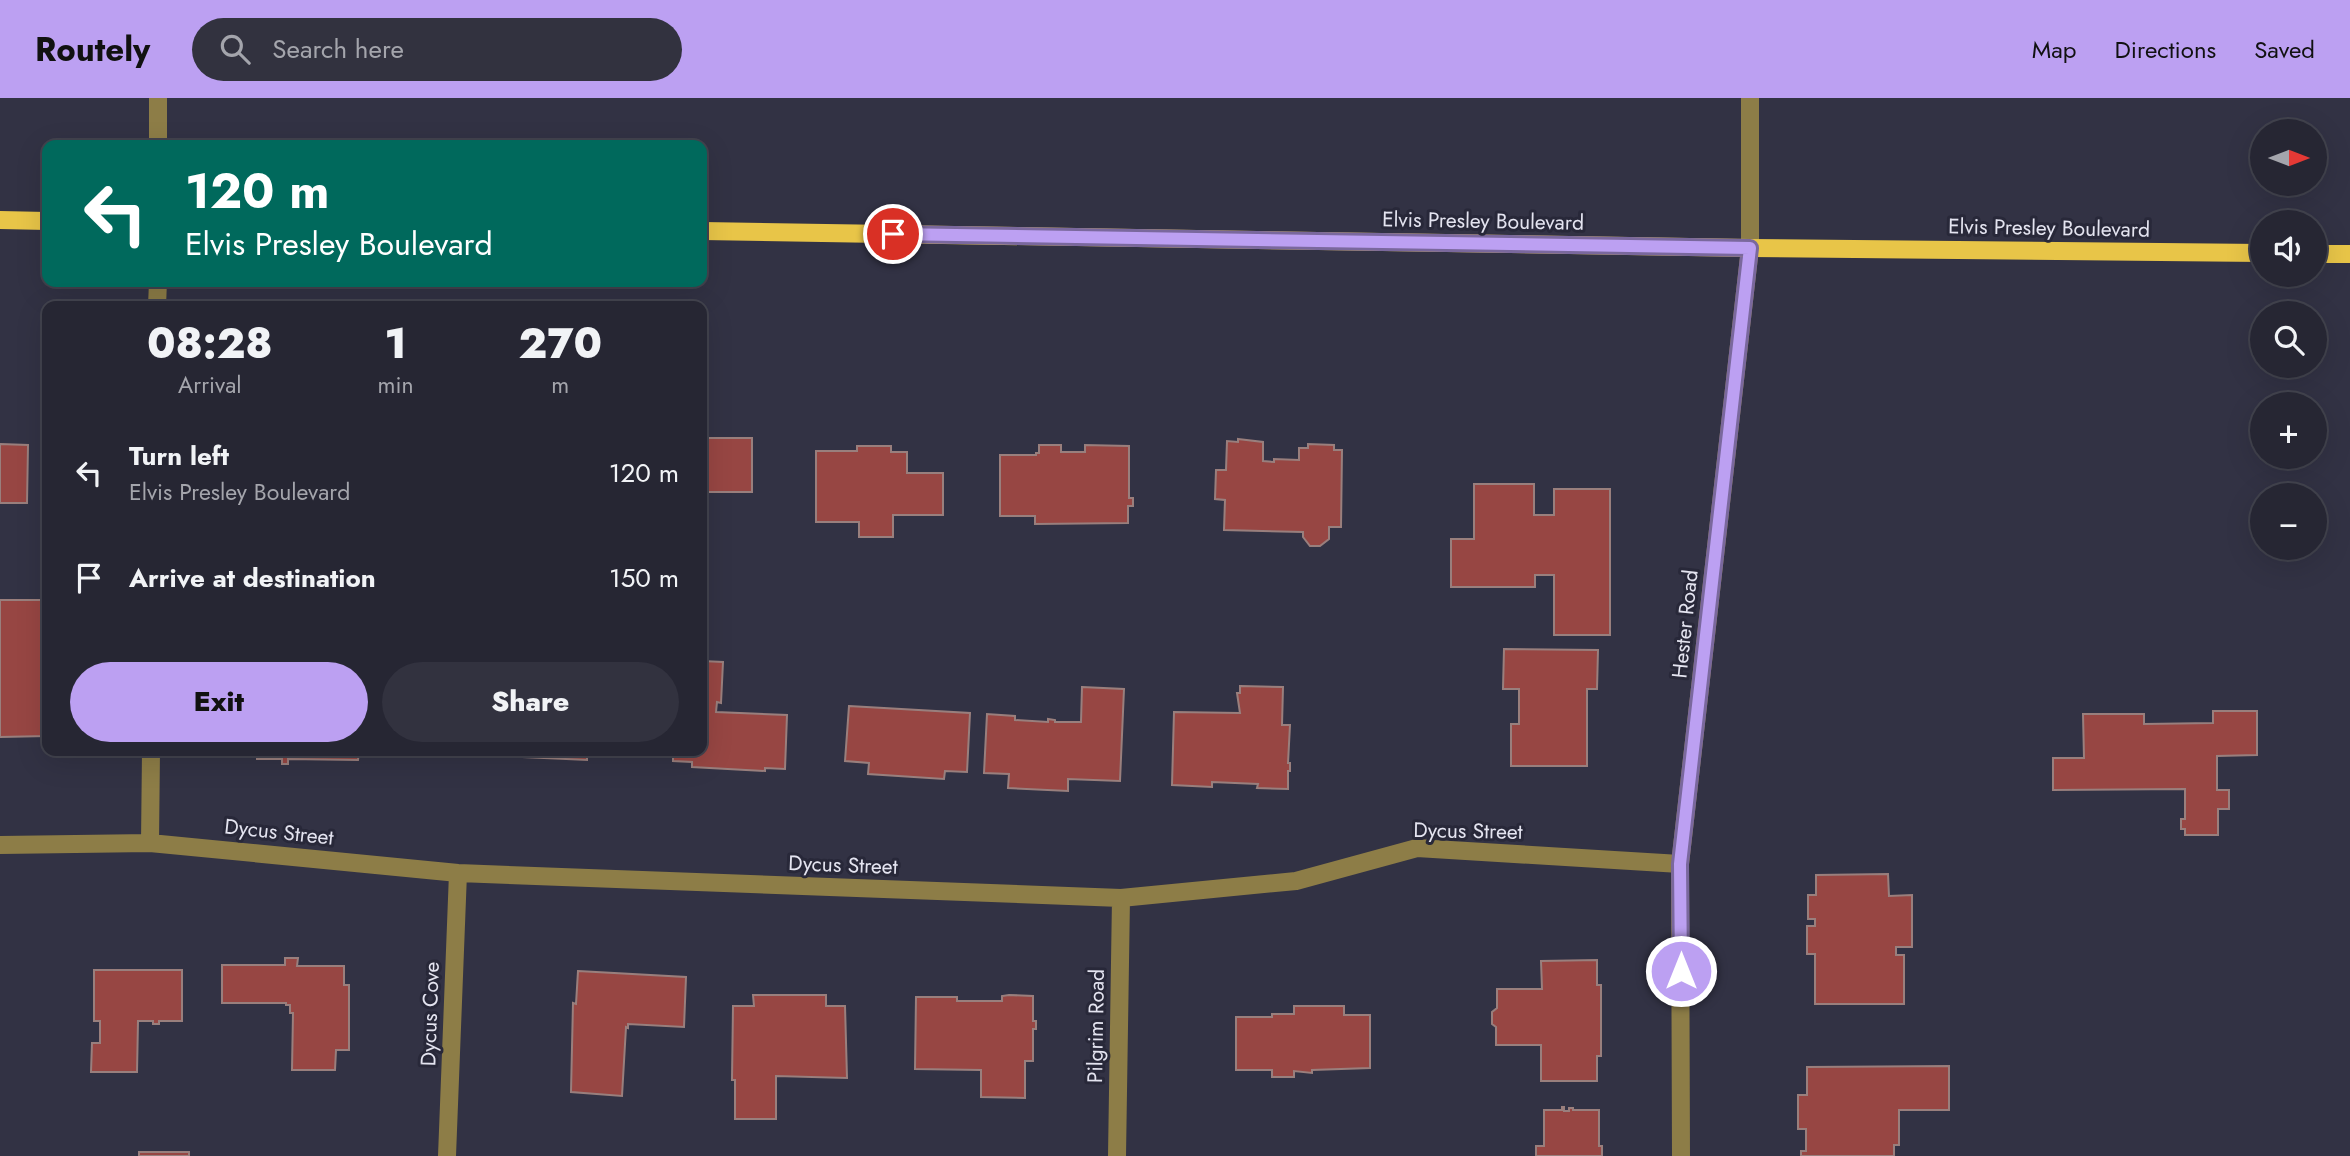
<!DOCTYPE html>
<meta charset="utf-8">
<style>
:root{--surface:#262633;--page:#32323f;--text:#f1f3f6;--muted:#a4a5ac;--line:#42434e;--accent:#bca0f2}
body{margin:0;font-family:Jost,sans-serif;background:var(--page);color:var(--text);height:100vh;display:flex;flex-direction:column;font-size:26px;white-space:nowrap}
*{box-sizing:border-box;margin:0}
p{font-size:23px;color:var(--muted)}
.icon{flex:none;width:38px;height:38px;fill:none;stroke:currentColor;stroke-width:2;stroke-linecap:round;stroke-linejoin:round}
.map{position:relative;flex:1;overflow:hidden}
.sheet{position:absolute;left:42px;top:203px;width:665px;height:455px;display:flex;flex-direction:column;background:var(--surface);border-radius:14px;box-shadow:0 7px 28px #0002,0 0 0 2px var(--line)}
.sheet>*{flex:none}
.top-card{position:absolute;left:42px;top:42px;width:665px;height:147px;border-radius:14px;box-shadow:0 7px 28px #0002,0 0 0 2px var(--line);background:#00695c;color:#fff;overflow:hidden}
.needle{width:46px;rotate:90deg}
.fabs{position:absolute;left:2250px;top:21px;display:grid;gap:14px}
.fabs a{display:grid;place-items:center;width:77px;height:77px;border-radius:50%;background:var(--surface);box-shadow:0 7px 28px #0002,0 0 0 2px var(--line);font-size:35px}
.pin{position:absolute;display:grid;place-items:center;width:60px;height:60px;color:#fff;margin:-30px;border:4px solid #fff;border-radius:50%;box-shadow:0 2px 7px #0007}
.me{position:absolute;width:77px;margin:-38px;rotate:0deg;stroke-linejoin:round;filter:drop-shadow(0 0 5px #0008)}
.turn{display:flex;align-items:center;gap:24px;height:147px;padding:0 28px;font-size:32px}
.turn .icon{width:91px;height:91px;stroke-width:2.5}
.turn b{display:block;font-size:49px;line-height:60px}
.eta{display:flex;justify-content:space-evenly;align-items:center;height:119px;text-align:center}
.eta b{font-size:42px;font-weight:800;line-height:49px}
.action{display:flex;gap:14px;margin-top:auto;padding:14px 28px}
.action a{flex:1;height:80px;border-radius:42px;background:var(--accent);color:#111;font-size:28px;font-weight:800;line-height:80px;text-align:center}
.action a+a{background:var(--page);color:var(--text)}
ul{padding:0;list-style:none}
li{display:flex;align-items:center;gap:21px;height:105px;padding:0 28px}
li div{flex:1}
li b{display:block;font-size:26px}
li em{font-style:normal}
header{display:flex;align-items:center;gap:42px;box-sizing:border-box;height:98px;padding:0 35px;background:var(--accent);color:#111}
header strong{font-size:33px}
nav{display:flex;gap:38px;margin-inline-start:auto;font-size:24px}
.search{width:490px;height:63px;background:var(--page);display:flex;align-items:center;gap:18px;box-sizing:border-box;padding:0 24px;border-radius:38px;color:var(--muted);font-size:26px}
.map>svg:first-child{display:block}
.building{fill:#974643;stroke:#997f7d;stroke-width:2}
.lines{fill:none;stroke-linecap:round;stroke-linejoin:round}
.minor{stroke:#8d7d47;stroke-width:18}
.major{stroke:#e8c548;stroke-width:18}
.route-casing{stroke:#7a689d;stroke-width:18}
.route{stroke:#bca0f2;stroke-width:12}
.labels{text-anchor:middle;dominant-baseline:central;stroke-width:6;stroke-linejoin:round;paint-order:stroke}
.street-label{font-size:21px;fill:#e4e4f0;stroke:#282839}
</style>
<header>
<strong>Routely</strong>
<div class="search"><svg class="icon" aria-label="search" viewBox="0 0 24 24"><circle cx="10" cy="10" r="6"/><path d="M15 15l6 6"/></svg>Search here</div>
<nav><a>Map</a><a>Directions</a><a>Saved</a></nav>
</header>
<div class="map">
<svg width="2350" height="1058" viewBox="0 0 2350 1058">
<rect width="100%" height="100%" fill="#323244"/>
<!-- building -->
<path class="building" d="M702 340H752V394H702Z
M1238 341 1263 344V363L1274 364V361L1299 362V350H1308V346L1334 347V352H1342L1341 429H1329V441L1320 448H1310L1303 439V434L1224 432 1225 402 1215 401 1216 372H1226L1227 343 1238 344Z
M0 346 28 347 27 405H0Z
M1039 347H1061V354H1085V347L1129 348V400H1133V408H1128V425L1035 426V418H1000V357H1036V355H1039Z
M857 348H891V354H907V375H943V417H893V439H859V424H816V353H857Z
M1474 386H1534V417H1554V391H1610V537H1554V477H1535V489H1451V441H1474Z
M0 502H46L47 638 0 639Z
M1504 551 1598 552 1597 591H1587V668H1511V626H1519V591H1503Z
M702 563 723 564 721 605 717 604 716 614 787 617 785 671 765 670V673L692 669V664L673 663V653H702Z
M1240 588 1283 589 1282 627H1290L1288 665H1290V673H1288V691L1257 690 1258 686 1212 684V689L1172 687 1174 614 1240 615 1237 595H1240Z
M1082 589 1124 591 1120 683 1068 681V693L1008 690 1009 676 984 675 987 616 1015 618V622L1048 624V621L1055 622V624H1081Z
M849 608 970 615 967 674 945 673 944 681 868 676 869 665 845 663Z
M2213 613H2257V657L2217 658V692H2229V711H2218V737H2185V731H2181V721H2185V691L2053 692V660H2084L2083 616H2144V626L2213 625Z
M257 653H359L358 662 288 661V666H282V661H257Z
M524 653H587V662L523 659Z
M1888 776 1889 798 1912 797V849H1896V857H1904V906H1815V856H1807V828H1815V821H1808V797H1816V777Z
M285 860H298L297 868H344V887H349V952H336L335 972H292L293 915H290V907H286V905H222V867H285Z
M1597 862V887H1601V958H1597V983H1541V947H1496V929L1492 926V914L1497 910V891H1542L1541 863Z
M94 872H182V923H159V926H153V923H138L137 974H91L92 945H100V923H94Z
M578 873 686 879 684 929 628 926V930L626 929 622 998 571 994 573 905 576 906Z
M753 897H826V908H845L847 980 776 978V1021H735V982H732L733 908H754Z
M1009 897 1033 898V923H1036V931H1033V963H1025V1000L981 999V972L915 971 916 899H957V903H1002V898Z
M1294 908H1344V917H1370V970L1312 972V975L1294 973V979H1272V972H1236V919H1272V916H1294Z
M1949 968V1012H1899V1047H1894V1058H1801V1053H1806V1031H1798V997H1807V969Z
M1562 1009H1564V1013H1569V1010H1573V1012H1599V1048H1602V1058H1536V1048H1544V1012H1562Z
M139 1054H189V1058H139Z"/>
<g class="lines">
<!-- minor -->
<path class="minor" d="M158 0V47
M157 208 158 184
M150 745 151 653
M0 747 150 745 458 775 1121 800 1296 783 1417 750 1680 766
M447 1058 458 775
M1117 1058 1121 800
M1681 1058 1680 766 1750 150V0"/>
<!-- major -->
<path class="major" d="M0 122 47 123
M702 133 1750 150 2263 155
M2315 156H2350"/>
</g>
<g class="lines">
<!-- route casing -->
<g class="route-casing">
<path id="route" d="M893 136 1750 150 1680 766 1681 873"/>
</g>
<!-- route -->
<use href="#route" class="route"/>
</g>
<g class="labels">
<!-- street labels -->
<g class="street-label">
<text transform="translate(1483 123) rotate(1)">Elvis Presley Boulevard</text>
<text transform="translate(2049 130) rotate(1)">Elvis Presley Boulevard</text>
<text transform="translate(1685 526) rotate(-84)">Hester Road</text>
<text transform="translate(1468 733) rotate(1)">Dycus Street</text>
<text transform="translate(279 734) rotate(6)">Dycus Street</text>
<text transform="translate(843 767) rotate(2)">Dycus Street</text>
<text transform="translate(430 916) rotate(-88)">Dycus Cove</text>
<text transform="translate(1096 928) rotate(-89)">Pilgrim Road</text>
</g>
</g>
</svg>
<div class="fabs">
<a><svg class="needle" viewBox="-14 -14 28 28"><path d="M0-13l5 13h-10z" fill="#e53935"/><path d="M0 13l5-13h-10z" fill="#a4a5ac"/></svg></a>
<a><svg class="icon" aria-label="sound" viewBox="0 0 24 24"><path d="M4 9h4l5-4v14l-5-4H4zM17 9q2 3 0 6"/></svg></a>
<a><svg class="icon" aria-label="search" viewBox="0 0 24 24"><circle cx="10" cy="10" r="6"/><path d="M15 15l6 6"/></svg></a>
<a>+</a>
<a>−</a>
</div>
<div class="pin" style="left:893px;top:136px;background:#d93025"><svg class="icon" aria-label="arrive" viewBox="0 0 24 24"><path d="M6 21V4h12l-3 4 3 4H6"/></svg></div>
<svg class="me" style="left:1681px;top:873px" viewBox="-20 -20 40 40"><circle r="17" fill="#bca0f2" stroke="#fff" stroke-width="3"/><path d="M0-11L8 9 0 5-8 9z" fill="#fff"/></svg>
<div class="top-card">
<div class="turn"><svg class="icon" aria-label="left" viewBox="0 0 24 24"><path d="M17 20v-9H6M10 6l-5 5 5 5"/></svg><div><b>120 m</b>Elvis Presley Boulevard</div></div>
</div>
<section class="sheet">
<div class="eta">
<div><b>08:28</b><p>Arrival</p></div>
<div><b>1</b><p>min</p></div>
<div><b>270</b><p>m</p></div>
</div>
<ul>
<li><svg class="icon" aria-label="left" viewBox="0 0 24 24"><path d="M17 20v-9H6M10 6l-5 5 5 5"/></svg><div><b>Turn left</b><p>Elvis Presley Boulevard</p></div><em>120 m</em></li>
<li><svg class="icon" aria-label="arrive" viewBox="0 0 24 24"><path d="M6 21V4h12l-3 4 3 4H6"/></svg><div><b>Arrive at destination</b></div><em>150 m</em></li>
</ul>
<div class="action"><a>Exit</a><a>Share</a></div>
</section>
</div>
